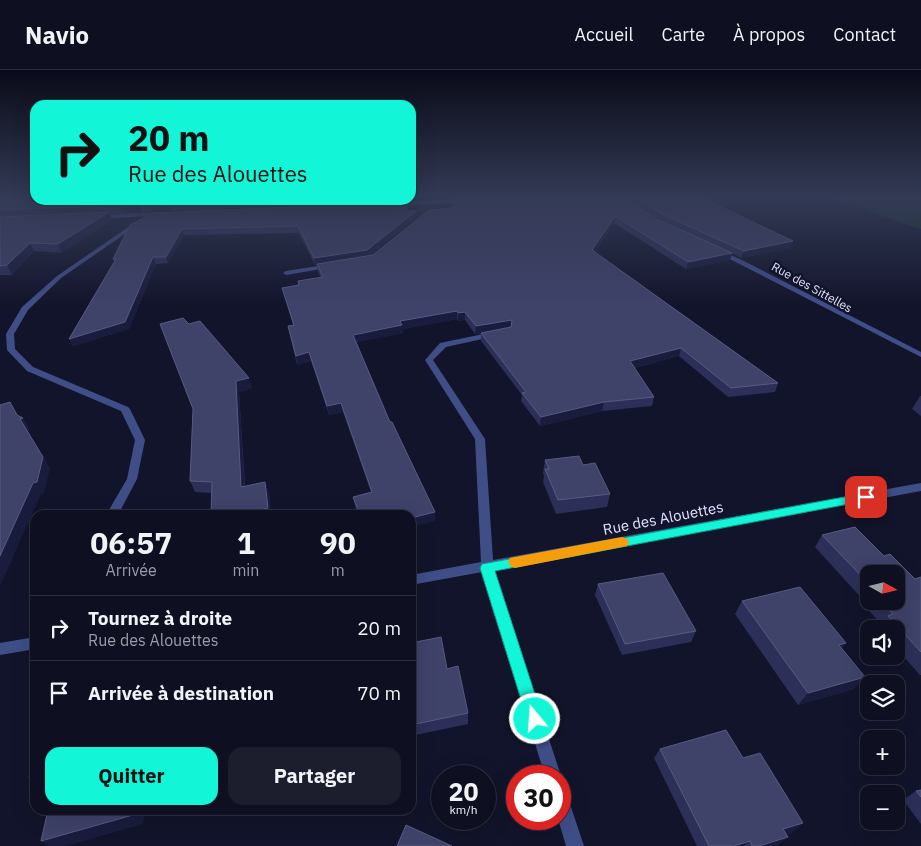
<!DOCTYPE html>
<html lang="fr">
<meta charset="utf-8">
<style>
:root{--surface:#0e0f20;--page:#1c1d2d;--text:#f1f3f6;--muted:#9b9ca5;--line:#2e2f3e;--accent:#12f5d7}
body{margin:0;font-family:"IBM Plex Sans",sans-serif;background:var(--page);color:var(--text);height:100vh;display:flex;flex-direction:column;font-size:19px;white-space:nowrap}
*{box-sizing:border-box;margin:0}
p{font-size:16px;color:var(--muted)}
.icon{flex:none;width:28px;height:28px;fill:none;stroke:currentColor;stroke-width:2;stroke-linecap:round;stroke-linejoin:round}
.map{position:relative;flex:1;overflow:hidden}
.side{position:absolute;left:30px;top:440px;width:386px;height:305px;display:flex;flex-direction:column;background:var(--surface);border-radius:15px;box-shadow:0 5px 20px #0002,0 0 0 1px var(--line)}
.side>*{flex:none}
.hud{position:absolute;left:30px;top:30px;width:386px;height:105px;border-radius:15px;box-shadow:0 5px 20px #0002,0 0 0 1px var(--line);background:#12f5d7;color:#111;overflow:hidden}
.needle{width:32px;rotate:98deg}
.buttons{position:absolute;left:860px;top:495px;display:grid;gap:10px}
.buttons a{display:grid;place-items:center;width:45px;height:45px;border-radius:10px;background:var(--surface);box-shadow:0 5px 20px #0002,0 0 0 1px var(--line);font-size:25px}
.speed{position:absolute;left:431px;top:695px;display:flex;gap:10px;font-size:25px;font-weight:700;text-align:center}
.speed>*{display:grid;place-content:center;width:65px;height:65px;border-radius:50%;background:var(--surface);box-shadow:0 5px 20px #0002,0 0 0 1px var(--line);line-height:1}
.speed small{font-size:12px;font-weight:400}
.speed .limit{border:8px solid #d22;background:#fff;color:#111}
.pin{position:absolute;display:grid;place-items:center;width:42px;height:42px;color:#fff;margin:-21px;border-radius:10px;box-shadow:0 2px 8px #0006}
.me{position:absolute;width:55px;margin:-28px;rotate:342deg;stroke-linejoin:round;filter:drop-shadow(0 0 4px #0008)}
.turn{display:flex;align-items:center;gap:18px;height:105px;padding:0 15px;font-size:22px}
.turn .icon{width:65px;height:65px;stroke-width:2.5}
.turn b{display:block;font-size:35px;line-height:42px}
.eta{display:flex;justify-content:space-evenly;align-items:center;height:85px;text-align:center}
.eta b{font-size:30px;font-weight:700;line-height:35px}
.button{display:flex;gap:10px;margin-top:auto;padding:10px 15px}
.button a{flex:1;height:58px;border-radius:15px;background:var(--accent);color:#111;font-size:20px;font-weight:700;line-height:58px;text-align:center}
.button a+a{background:var(--page);color:var(--text)}
ul{padding:0;list-style:none}
li{display:flex;align-items:center;gap:15px;height:65px;padding:0 15px;border-top:1px solid var(--line)}
li div{flex:1}
li b{display:block;font-size:19px}
li em{font-style:normal}
header{display:flex;align-items:center;gap:30px;box-sizing:border-box;height:70px;padding:0 25px;background:var(--surface);border-bottom:1px solid var(--line)}
header strong{font-size:24px}
nav{display:flex;gap:28px;margin-inline-start:auto;font-size:18px}
.map>svg:first-child{display:block}
.green{fill:#16352c}
.lines{fill:none;stroke-linecap:round;stroke-linejoin:round}
.street{fill:#404e88;fill-rule:evenodd}
.wall{fill:#2c2f58;fill-rule:evenodd}
.shaded-wall{fill:#1a1c3e}
.building{fill:#3f4269;stroke:#585b81}
.route{fill:#12f5d7;stroke:#0c9f8c}
.slow{fill:#f59e0b}
.labels{text-anchor:middle;dominant-baseline:central;stroke-width:5;stroke-linejoin:round;paint-order:stroke}
.far-street-label{font-size:12px;fill:#dee2fe;stroke:#12142b}
.street-label{font-size:15px;fill:#dee2fe;stroke:#12142b}
</style>
<header>
<strong>Navio</strong>
<nav><a>Accueil</a><a>Carte</a><a>À propos</a><a>Contact</a></nav>
</header>
<div class="map">
<svg width="921" height="776" viewBox="0 0 921 776">
<rect width="100%" height="100%" fill="#12142b"/>
<!-- green -->
<path class="green" d="M825 126H921V159Z"/>
<g class="lines">
<!-- street -->
<path class="street" d="M467 129 470 131 469 132 395 136 392 134 395 132Z
M163 142 166 144 165 145 97 149 94 147 97 145Z
M137 151 142 152 61 208 28 240 14 264 15 279 33 297 128 337 130 339 145 370 137 409 118 445H106L127 409 135 370 121 341 27 301 7 280 6 264 22 237 57 206Z
M716 180H720L746 192 921 282V287L716 182Z
M331 194 334 196 333 197 286 205 283 203 286 201Z
M493 262H496V266L446 277 433 290 485 369 493 490 921 413V421L494 500 561 706 560 708V706H545L482 502 411 515V505L481 492 475 369 425 290 440 273Z
M35 567V579L0 585V573Z
M560 720 566 722 584 776H566L558 749H560Z"/>
</g>
<!-- wall -->
<path class="wall" d="M0 126 35 130H406V131L170 141 168 134 152 142 142 143 139 134 140 133 123 143 110 144 112 150 62 183 34 181 12 205H0Z
M458 126H478L458 128Z
M621 126H698L790 178 741 188 732 183 730 190 686 199 614 153 595 182 778 313 775 322 728 327 679 286 634 298 654 327 652 336 602 341 540 356 521 331 522 325 481 271V263L488 262 475 264 465 250 458 251 457 249 403 259V263L356 272 390 352 435 451 411 445H358L355 436 353 427 371 422 343 342 329 345 311 291 297 295 288 256 293 255 282 218 298 215V211L321 208 318 202 317 195H315L299 163 184 165 168 193 156 194 129 259 73 276 69 269 114 191 113 189 130 155 416 141V147L369 186 373 185 453 138 657 149 697 167 661 150Z
M160 254 252 318 239 322 245 416 265 412 269 423 271 445H211V423L195 422 190 411 193 339Z
M920 326H921V346L912 339Z
M545 390 583 395 610 424 607 437 556 444 543 412 544 406 543 403Z
M822 465 884 486 915 509 921 507V605H920L896 578V559H879L878 558 881 554 865 536 866 533 815 477ZM869 504 896 531H869Z
M598 514 696 561 691 572 622 585 595 525Z
M742 531 846 573 842 578 854 619 798 635 735 544Z
M411 573 447 599 468 643V654L411 666Z
M660 679 743 688 793 762 786 764 778 775 775 776H697L654 688Z
M921 720V754L903 730 916 721Z"/>
<!-- shaded-wall -->
<path class="shaded-wall" d="M129 130H144L123 143 120 135Z
M158 130H175L167 133 168 134 152 142 150 134Z
M416 141V147L368 186 315 195 314 188Z
M109 142 112 150 62 183 58 174Z
M615 146 614 153 591 187 592 180Z
M182 159 184 165 168 193 166 187Z
M793 171 790 178 741 188 744 181Z
M30 173 34 181 12 205 7 195Z
M732 183 730 190 686 199 688 192Z
M153 187 156 194 129 259 73 276 69 269Z
M457 241V249L403 259V263L354 273 353 265 400 251Z
M465 242V250L458 251V243Z
M512 250 511 258 475 264 476 256Z
M681 278 679 286 628 299 630 291Z
M309 282 311 291 297 295 296 286Z
M249 308 252 318 239 322 245 428 241 417 236 311Z
M10 332 20 349 23 348 30 359 27 360 50 398 44 423 41 424 1 514H0V486Z
M604 332 602 341 540 356 541 347Z
M341 333 343 342 329 345 327 336Z
M265 412 269 423 271 445H239Z
M435 442V451L411 458V448Z
M846 573 836 586 839 575Z
M865 607 854 619 798 635 808 623Z
M35 706V712L29 708Z
M134 740H145L143 754 66 776H49L41 771Z
M803 753 793 762 773 767 783 759Z
M788 767 778 775 775 776H759Z
M750 771 744 776H734Z"/>
<!-- building -->
<path class="building" d="M2 126H35V130H129L120 135 0 140V127Z
M501 126H620L657 149 732 183 688 192 615 146 592 180 778 313 731 318 681 278 630 291 654 327 604 332 541 347 522 323 526 322 481 263 511 257 512 250 476 256 465 242 458 243 457 241 400 251 402 255 353 265 390 352H392L435 442 411 448V445H360L353 427 372 422 341 333 327 336 309 282 296 286 288 256 294 255 282 218 299 215 298 211 323 207 317 194 373 185 429 140 453 138 456 129 497 127Z
M633 126H698L793 171 744 181 662 144Z
M141 130H158L150 134H139Z
M172 130H235L167 133Z
M406 132 407 141H416L367 180 314 188 298 156 182 159 166 187H153L125 252 69 269 116 189H113L130 155 153 143Z
M109 142 58 174 30 173 7 195 0 196V147Z
M183 248 189 254 200 251 249 308 236 311 241 417 265 412 268 438 239 445H211L212 412 190 411 193 339 160 254Z
M10 332 17 345 23 348 20 349 43 387 37 412 33 413 0 486V335Z
M579 386 583 395 595 393 610 424 558 430 545 399H549L545 390Z
M855 457 884 486 890 484 915 509 921 507V582L888 546 893 544 881 531H896V504H869V514L822 465Z
M663 503 696 561 625 574 598 514Z
M800 517 846 573 839 575 865 607 808 623 742 531Z
M441 567 447 599 458 596 468 643 411 655V573Z
M726 660 743 688 760 683 803 753 783 759 788 767 759 776H752L750 771 734 776H709L660 679Z
M35 685V706L29 708Z
M921 720V727L916 721Z
M48 740H134L133 745 41 771Z
M406 755 452 776H397Z"/>
<!-- sky -->
<linearGradient id="sky" x2="0" y2="1"><stop stop-color="#0a0b18"/><stop offset="0.54" stop-color="#333a55"/><stop offset="1" stop-color="#333a55" stop-opacity="0"/></linearGradient>
<rect width="921" height="235" fill="url(#sky)"/>
<!-- route -->
<path class="route" d="M866 423 872 427 870 430 495 501 543 649 541 655 535 658 529 655 480 498 482 494Z"/>
<!-- slow -->
<path class="slow" d="M622 467 627 469 629 472 627 476 622 477 515 498 510 496 508 492 510 488 515 487Z"/>
<g class="labels">
<!-- far-street labels -->
<g class="far-street-label">
<text transform="translate(812 217) rotate(29)">Rue des Sittelles</text>
</g>
<!-- street labels -->
<g class="street-label">
<text transform="translate(663 448) rotate(-11)">Rue des Alouettes</text>
</g>
</g>
</svg>
<div class="buttons">
<a><svg class="needle" viewBox="-14 -14 28 28"><path d="M0-13l5 13h-10z" fill="#e53935"/><path d="M0 13l5-13h-10z" fill="#9b9ca5"/></svg></a>
<a><svg class="icon" aria-label="sound" viewBox="0 0 24 24"><path d="M4 9h4l5-4v14l-5-4H4zM17 9q2 3 0 6"/></svg></a>
<a><svg class="icon" aria-label="layers" viewBox="0 0 24 24"><path d="M12 4l9 5-9 5-9-5zM3 14l9 5 9-5"/></svg></a>
<a>+</a>
<a>−</a>
</div>
<div class="speed"><div>20<small>km/h</small></div><div class="limit">30</div></div>
<div class="pin" style="left:866px;top:427px;background:#d93025"><svg class="icon" aria-label="arrive" viewBox="0 0 24 24"><path d="M6 21V4h12l-3 4 3 4H6"/></svg></div>
<svg class="me" style="left:535px;top:649px" viewBox="-20 -20 40 40"><circle r="17" fill="#12f5d7" stroke="#fff" stroke-width="3"/><path d="M0-11L8 9 0 5-8 9z" fill="#fff"/></svg>
<div class="hud">
<div class="turn"><svg class="icon" aria-label="right" viewBox="0 0 24 24"><path d="M7 20v-9h11M14 6l5 5-5 5"/></svg><div><b>20 m</b>Rue des Alouettes</div></div>
</div>
<section class="side">
<div class="eta">
<div><b>06:57</b><p>Arrivée</p></div>
<div><b>1</b><p>min</p></div>
<div><b>90</b><p>m</p></div>
</div>
<ul>
<li><svg class="icon" aria-label="right" viewBox="0 0 24 24"><path d="M7 20v-9h11M14 6l5 5-5 5"/></svg><div><b>Tournez à droite</b><p>Rue des Alouettes</p></div><em>20 m</em></li>
<li><svg class="icon" aria-label="arrive" viewBox="0 0 24 24"><path d="M6 21V4h12l-3 4 3 4H6"/></svg><div><b>Arrivée à destination</b></div><em>70 m</em></li>
</ul>
<div class="button"><a>Quitter</a><a>Partager</a></div>
</section>
</div>
